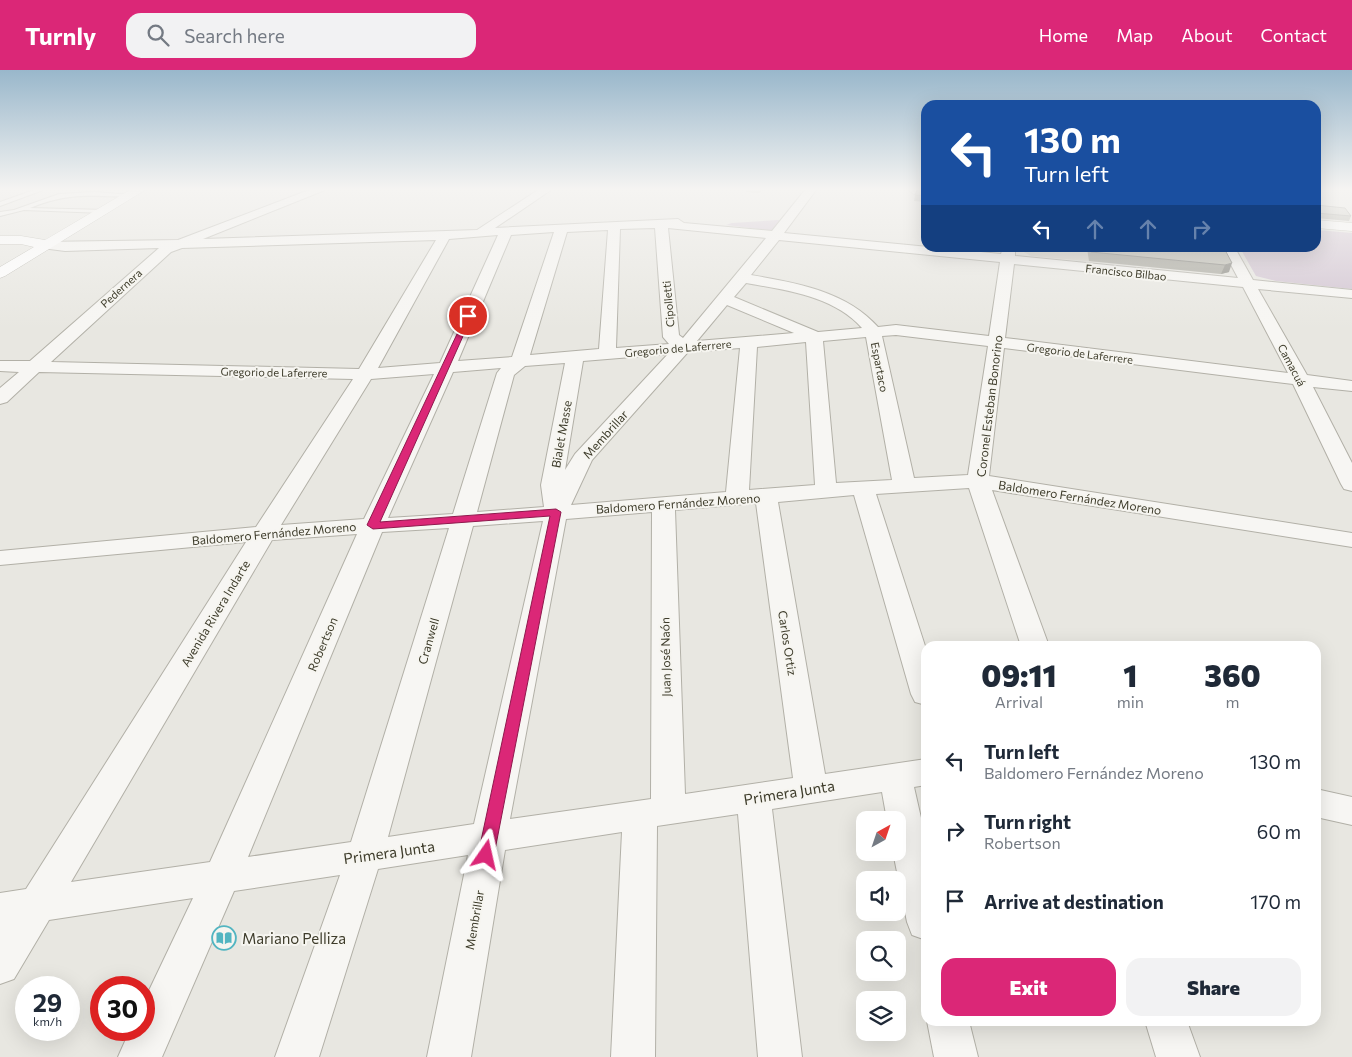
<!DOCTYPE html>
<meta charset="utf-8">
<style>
:root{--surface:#fff;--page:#f2f2f3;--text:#1f2937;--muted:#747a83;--accent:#db2777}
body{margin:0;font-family:Commissioner,sans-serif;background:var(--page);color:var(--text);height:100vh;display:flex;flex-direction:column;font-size:19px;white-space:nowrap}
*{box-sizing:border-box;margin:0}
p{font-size:16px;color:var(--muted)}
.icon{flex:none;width:28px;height:28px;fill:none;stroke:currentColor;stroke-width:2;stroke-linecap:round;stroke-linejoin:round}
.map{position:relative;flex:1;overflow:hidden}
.drawer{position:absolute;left:921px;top:571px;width:400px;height:385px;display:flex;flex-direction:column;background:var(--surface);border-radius:15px;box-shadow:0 5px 20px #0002}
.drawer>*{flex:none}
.banner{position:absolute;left:921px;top:30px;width:400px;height:152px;border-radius:15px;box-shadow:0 5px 20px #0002;background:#1a4fa0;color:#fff;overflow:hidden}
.needle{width:32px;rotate:40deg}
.tools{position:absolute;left:856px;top:741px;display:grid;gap:10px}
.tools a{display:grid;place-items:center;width:50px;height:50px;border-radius:10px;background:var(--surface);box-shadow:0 5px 20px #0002;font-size:25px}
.speed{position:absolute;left:15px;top:906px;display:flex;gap:10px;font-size:25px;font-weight:700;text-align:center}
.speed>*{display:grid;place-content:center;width:65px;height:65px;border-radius:50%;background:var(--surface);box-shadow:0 5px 20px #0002;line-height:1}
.speed small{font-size:12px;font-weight:400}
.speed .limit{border:8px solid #d22;background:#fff;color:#111}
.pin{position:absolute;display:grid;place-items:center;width:42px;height:42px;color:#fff;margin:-21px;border:2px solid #fff;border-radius:50%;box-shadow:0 1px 5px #0007}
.me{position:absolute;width:55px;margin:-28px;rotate:11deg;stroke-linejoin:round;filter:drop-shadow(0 0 4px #0008)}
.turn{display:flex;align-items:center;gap:18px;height:105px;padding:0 20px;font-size:22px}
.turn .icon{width:65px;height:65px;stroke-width:2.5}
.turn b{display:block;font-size:35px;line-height:42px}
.lanes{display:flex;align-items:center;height:48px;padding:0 20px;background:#0003;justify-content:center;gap:25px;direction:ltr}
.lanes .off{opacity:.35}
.eta{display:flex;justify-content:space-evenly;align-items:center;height:85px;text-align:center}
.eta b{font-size:30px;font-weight:800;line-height:35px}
.action{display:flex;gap:10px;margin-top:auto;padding:10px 20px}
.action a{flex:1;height:58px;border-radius:15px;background:var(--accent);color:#fff;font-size:20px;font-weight:800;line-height:58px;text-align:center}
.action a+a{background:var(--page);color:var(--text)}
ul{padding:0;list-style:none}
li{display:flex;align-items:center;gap:15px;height:70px;padding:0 20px}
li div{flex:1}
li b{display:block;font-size:19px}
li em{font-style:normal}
header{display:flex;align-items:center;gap:30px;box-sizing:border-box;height:70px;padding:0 25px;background:var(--accent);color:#fff}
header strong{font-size:24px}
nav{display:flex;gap:28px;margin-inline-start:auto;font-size:18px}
.search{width:350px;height:45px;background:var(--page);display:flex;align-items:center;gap:12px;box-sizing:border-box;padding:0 18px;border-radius:15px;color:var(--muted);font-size:19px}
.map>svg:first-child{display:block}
.built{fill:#dad8cf}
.green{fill:#d1c3d1}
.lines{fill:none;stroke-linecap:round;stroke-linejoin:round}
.lane-casing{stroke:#b2b0a7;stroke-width:2}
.street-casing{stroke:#b2b0a7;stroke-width:2}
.secondary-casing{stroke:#b2b0a7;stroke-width:1}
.primary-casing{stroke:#b2b0a1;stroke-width:1}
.lane{fill:#f7f6f3;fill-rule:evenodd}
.street{fill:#f7f6f3;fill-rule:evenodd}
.secondary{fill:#fff;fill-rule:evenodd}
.primary{fill:#fff;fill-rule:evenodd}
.wall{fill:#a9a89e}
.shaded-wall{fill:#898881}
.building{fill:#c4c3b8;stroke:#898881}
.route{fill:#db2777;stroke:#8e194d}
.labels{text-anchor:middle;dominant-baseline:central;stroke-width:4;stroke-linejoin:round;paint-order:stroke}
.far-street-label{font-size:11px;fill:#3e3c2b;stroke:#f6f5f0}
.street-label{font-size:12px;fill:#3e3c2b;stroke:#f6f5f0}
.near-street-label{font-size:15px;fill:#3e3c2b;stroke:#f6f5f0}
.near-poi-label{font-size:15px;fill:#3e3c2b;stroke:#f6f5f0;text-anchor:start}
</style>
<header>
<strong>Turnly</strong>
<div class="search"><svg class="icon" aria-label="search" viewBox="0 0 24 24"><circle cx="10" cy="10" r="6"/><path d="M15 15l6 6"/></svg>Search here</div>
<nav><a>Home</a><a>Map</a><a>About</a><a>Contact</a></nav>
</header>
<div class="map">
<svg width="1352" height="987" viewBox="0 0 1352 987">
<rect width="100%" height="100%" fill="#e8e7e1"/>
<!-- built -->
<path class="built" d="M1024 178H1216L1229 202 1221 204 1031 186 1024 182Z"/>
<!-- green -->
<path class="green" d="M778 150 783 151 774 161 726 155 732 153Z
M1316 160 1352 163V219L1276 211 1256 206 1240 178H1316Z"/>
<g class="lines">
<!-- lane casing -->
<g class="lane-casing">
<path id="lane" d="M34 120H43L0 136V132Z
M94 122 133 125 130 127C89 126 70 122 30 138L106 140 104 143 24 140 0 146V142L14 140 59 124Z"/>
</g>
<!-- street casing -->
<g class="street-casing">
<path id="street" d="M309 120H325L203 169 477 160 538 120H551L495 158 678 149 684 153 772 161 805 120H816L784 163 1001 184 1003 178H1015V186L1238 208 1222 178H1235L1253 210 1352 220V228L1258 219 1307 305 1352 311V321L1313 317 1352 393V421L1344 419 1341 414 1293 314 1004 278 989 406 1352 463V477L992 420 1049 576H1021L969 418 876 424 926 579V635L915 632 911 624 854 425 778 432 825 704 926 689V715L914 717 926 770V870L912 865 907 852 893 782H898V750H887L882 722 772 739 802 987H758L738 744 657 756 655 987H611L622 762 505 780 471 987H427L468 785 378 799 319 987H275L340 805 234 821 162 987H118L130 960H144V931L193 828 49 850 14 909 0 914V823L26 819 246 472 0 495V481L256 457 353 309 39 302 7 332 0 334V318L19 302 0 301V291H30L159 178 65 181 42 178 40 175 42 172 178 170ZM655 158 663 267 669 274 616 278 620 159ZM668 158 766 168 683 268 679 265ZM608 160 599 279 530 285 567 162ZM554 162 512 287 458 291 511 165ZM498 165 440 293 378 298 449 169ZM436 170 359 299 51 292 171 182 182 178ZM779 170 1000 192 989 266 896 255 878 257C846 221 797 213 751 205ZM1014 194 1243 217 1288 303 1005 268ZM746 213C785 220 834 226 862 258L818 262 734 227ZM727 235 794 263 697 271ZM896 265 988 276 968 405 914 408 882 266ZM866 267 892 410 836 413 823 271ZM806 272 815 415 749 420 757 277ZM740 278 726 422 571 435 592 390 688 282ZM668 284 575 384 565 400 583 291ZM565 293 541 415 544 437 477 442 514 305 525 296ZM501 298 497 303 453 444 388 448 453 302ZM434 304 364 449 281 455 371 309ZM756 433 793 708 685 724 675 440ZM652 442 651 729 510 749 566 449ZM543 451 474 754 388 767 473 456ZM449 458 351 772 248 787 382 462ZM357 464 210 792 71 812 272 470Z
M1316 719 1352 727V755L1316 747Z
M927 951H969L978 987H934Z
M1145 951H1187L1200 987H1156Z"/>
</g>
<!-- secondary casing -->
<g class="secondary-casing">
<path id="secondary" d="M130 120H145L5 206 0 208V197L34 177 21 174H0V166H21L45 170Z"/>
</g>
<!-- primary casing -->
<g class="primary-casing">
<path id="primary" d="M908 120H926V125L914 124Z
M1316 150 1352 153V161L1316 158Z"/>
</g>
<!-- lane -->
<use href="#lane" class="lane"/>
<!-- street -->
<use href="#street" class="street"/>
<!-- secondary -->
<use href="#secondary" class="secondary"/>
<!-- primary -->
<use href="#primary" class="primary"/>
</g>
<!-- wall -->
<path class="wall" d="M747 120H762L759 123 746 122Z
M926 121V132L914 131 915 125Z
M1316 135 1351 146 1349 151 1316 148Z
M1087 178H1224L1229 202 1221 204 1089 191Z"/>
<!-- shaded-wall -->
<path class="shaded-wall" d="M1232 193 1229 202 1221 204 1225 195Z"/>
<!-- building -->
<path class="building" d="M917 120 926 121V126L915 125Z
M1316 135 1345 138 1351 146 1316 143Z
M1091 178H1224L1232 193 1225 195 1091 182Z"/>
<!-- sky -->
<linearGradient id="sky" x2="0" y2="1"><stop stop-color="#99b7cb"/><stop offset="0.46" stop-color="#f5f4f2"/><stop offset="1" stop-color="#f5f4f2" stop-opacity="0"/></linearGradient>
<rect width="1352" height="259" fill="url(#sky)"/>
<!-- route -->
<path class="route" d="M466 245 472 246 380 452 556 439 561 442 494 785 492 790 486 792 480 790 478 785 550 446 373 459 367 455Z"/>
<!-- icons -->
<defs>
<g id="library-ring" transform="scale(1.25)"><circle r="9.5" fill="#f6f5f0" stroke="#52b5c1" stroke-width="1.5"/><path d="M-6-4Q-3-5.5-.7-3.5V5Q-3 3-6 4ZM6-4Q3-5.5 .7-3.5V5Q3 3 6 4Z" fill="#52b5c1"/></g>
</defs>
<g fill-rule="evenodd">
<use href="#library-ring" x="224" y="868"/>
</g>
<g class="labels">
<!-- far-street labels -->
<g class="far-street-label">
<text transform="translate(1126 202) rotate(6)">Francisco Bilbao</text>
<text transform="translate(121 218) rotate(-42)">Pedernera</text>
<text transform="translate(668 234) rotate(-95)">Cipolletti</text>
<text transform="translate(678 278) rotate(-5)">Gregorio de Laferrere</text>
<text transform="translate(1080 283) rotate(7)">Gregorio de Laferrere</text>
<text transform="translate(1292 295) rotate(62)">Camacuá</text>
<text transform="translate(880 297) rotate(79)">Espartaco</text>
<text transform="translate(274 302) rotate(1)">Gregorio de Laferrere</text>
</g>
<!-- street labels -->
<g class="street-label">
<text transform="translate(989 336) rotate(-83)">Coronel Esteban Bonorino</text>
<text transform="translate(561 364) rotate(-80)">Bialet Masse</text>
<text transform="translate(605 364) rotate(-48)">Membrillar</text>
<text transform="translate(1080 427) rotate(9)">Baldomero Fernández Moreno</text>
<text transform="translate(678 433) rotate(-4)">Baldomero Fernández Moreno</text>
<text transform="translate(274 463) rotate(-5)">Baldomero Fernández Moreno</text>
<text transform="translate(215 543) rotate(-59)">Avenida Rivera Indarte</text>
<text transform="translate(428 571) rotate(-74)">Cranwell</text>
<text transform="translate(788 573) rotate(81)">Carlos Ortiz</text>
<text transform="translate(322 574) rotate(-67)">Robertson</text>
<text transform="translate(665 587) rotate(-91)">Juan José Naón</text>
<text transform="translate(474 850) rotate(-80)">Membrillar</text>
</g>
<!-- near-street labels -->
<g class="near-street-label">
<text transform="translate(789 722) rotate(-9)">Primera Junta</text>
<text transform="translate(389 782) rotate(-8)">Primera Junta</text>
</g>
<!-- near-poi labels -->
<g class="near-poi-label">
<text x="242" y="868">Mariano Pelliza</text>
</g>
</g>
</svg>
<div class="tools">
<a><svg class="needle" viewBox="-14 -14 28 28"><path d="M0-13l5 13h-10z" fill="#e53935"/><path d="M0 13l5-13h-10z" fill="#747a83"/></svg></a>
<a><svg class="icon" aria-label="sound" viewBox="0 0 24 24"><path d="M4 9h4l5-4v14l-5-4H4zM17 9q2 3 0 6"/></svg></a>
<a><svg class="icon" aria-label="search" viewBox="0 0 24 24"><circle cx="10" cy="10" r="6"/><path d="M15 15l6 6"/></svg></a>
<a><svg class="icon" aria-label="layers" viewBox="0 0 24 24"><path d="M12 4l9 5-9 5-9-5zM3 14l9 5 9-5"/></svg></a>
</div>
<div class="speed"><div>29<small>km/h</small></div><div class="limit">30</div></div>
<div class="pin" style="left:468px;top:246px;background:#d93025"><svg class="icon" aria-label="arrive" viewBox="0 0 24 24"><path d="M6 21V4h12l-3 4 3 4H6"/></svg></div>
<svg class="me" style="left:486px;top:785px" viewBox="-20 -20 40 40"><path d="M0-17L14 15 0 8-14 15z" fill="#db2777" stroke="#fff" stroke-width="4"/></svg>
<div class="banner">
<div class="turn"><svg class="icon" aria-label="left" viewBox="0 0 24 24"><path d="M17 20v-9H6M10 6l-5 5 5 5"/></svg><div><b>130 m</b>Turn left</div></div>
<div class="lanes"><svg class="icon" aria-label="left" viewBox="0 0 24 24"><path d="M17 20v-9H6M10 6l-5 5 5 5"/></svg><svg class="icon off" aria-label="ahead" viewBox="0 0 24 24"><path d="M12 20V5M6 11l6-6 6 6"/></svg><svg class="icon off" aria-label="ahead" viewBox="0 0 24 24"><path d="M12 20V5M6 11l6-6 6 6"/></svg><svg class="icon off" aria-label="right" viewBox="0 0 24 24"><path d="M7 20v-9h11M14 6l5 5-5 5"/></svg></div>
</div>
<section class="drawer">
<div class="eta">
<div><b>09:11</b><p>Arrival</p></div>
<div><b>1</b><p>min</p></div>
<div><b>360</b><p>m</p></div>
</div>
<ul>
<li><svg class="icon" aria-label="left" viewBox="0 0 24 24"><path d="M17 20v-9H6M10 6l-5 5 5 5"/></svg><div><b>Turn left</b><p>Baldomero Fernández Moreno</p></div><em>130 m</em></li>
<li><svg class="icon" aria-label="right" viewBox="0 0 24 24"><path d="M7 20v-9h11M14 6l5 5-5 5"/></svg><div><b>Turn right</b><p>Robertson</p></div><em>60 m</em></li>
<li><svg class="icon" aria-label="arrive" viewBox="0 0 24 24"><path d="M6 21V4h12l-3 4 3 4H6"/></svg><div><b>Arrive at destination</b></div><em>170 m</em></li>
</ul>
<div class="action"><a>Exit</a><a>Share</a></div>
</section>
</div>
